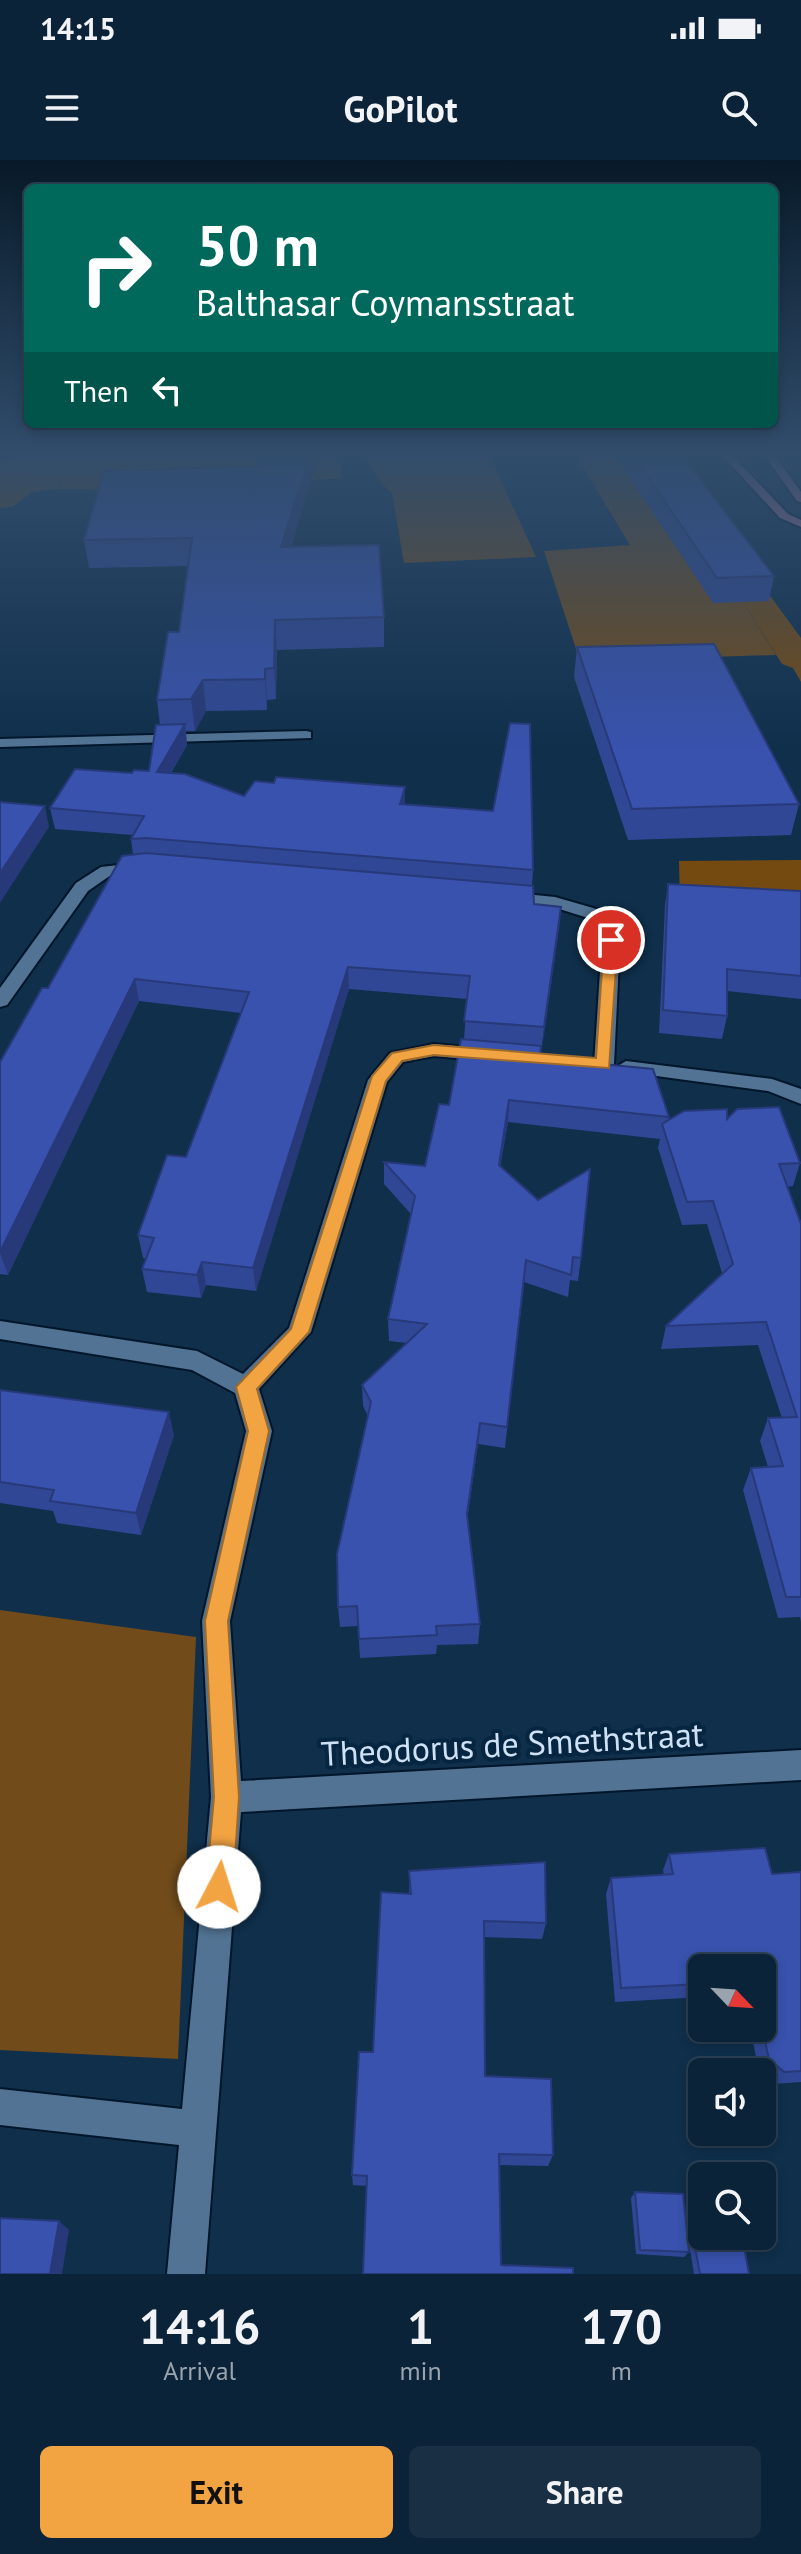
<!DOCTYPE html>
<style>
:root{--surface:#0b2338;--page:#192f43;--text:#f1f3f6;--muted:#9aa4ae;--line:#2b4053;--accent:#f3a442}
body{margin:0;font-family:"PT Sans",sans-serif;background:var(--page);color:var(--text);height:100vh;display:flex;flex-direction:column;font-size:30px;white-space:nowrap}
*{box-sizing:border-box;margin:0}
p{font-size:26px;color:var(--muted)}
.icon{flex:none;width:44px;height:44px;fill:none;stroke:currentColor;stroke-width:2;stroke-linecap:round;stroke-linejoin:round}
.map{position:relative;height:2114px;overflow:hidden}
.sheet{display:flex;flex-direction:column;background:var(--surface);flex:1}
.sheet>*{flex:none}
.banner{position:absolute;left:24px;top:24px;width:754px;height:244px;border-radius:12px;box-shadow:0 4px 12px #0003,0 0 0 2px var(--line);background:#00695c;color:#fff;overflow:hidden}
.needle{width:52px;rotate:115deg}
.buttons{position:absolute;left:688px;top:1794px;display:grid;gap:16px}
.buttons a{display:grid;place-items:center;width:88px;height:88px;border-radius:12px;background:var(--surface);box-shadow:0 4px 12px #0003,0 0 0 2px var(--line);font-size:40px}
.pin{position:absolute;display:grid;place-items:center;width:68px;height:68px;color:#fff;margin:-34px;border:4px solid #fff;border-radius:50%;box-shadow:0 2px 8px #0007}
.me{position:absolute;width:88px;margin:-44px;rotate:5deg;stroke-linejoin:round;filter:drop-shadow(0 0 6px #0008)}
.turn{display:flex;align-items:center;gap:28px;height:168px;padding:0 40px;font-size:36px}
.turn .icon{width:104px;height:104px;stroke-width:2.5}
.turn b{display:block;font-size:56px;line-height:68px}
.then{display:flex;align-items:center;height:76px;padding:0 40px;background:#0003;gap:16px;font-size:30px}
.eta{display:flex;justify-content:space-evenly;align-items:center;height:136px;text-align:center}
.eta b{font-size:48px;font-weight:700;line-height:56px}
.primary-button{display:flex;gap:16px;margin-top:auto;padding:16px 40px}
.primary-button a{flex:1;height:92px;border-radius:12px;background:var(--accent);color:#111;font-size:32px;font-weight:700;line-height:92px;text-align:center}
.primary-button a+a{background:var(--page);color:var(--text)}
.status{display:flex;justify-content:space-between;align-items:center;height:56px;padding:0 40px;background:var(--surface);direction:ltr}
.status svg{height:22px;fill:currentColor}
header{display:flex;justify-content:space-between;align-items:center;height:104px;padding:0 40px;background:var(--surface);font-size:36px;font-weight:700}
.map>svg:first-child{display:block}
.green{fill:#714b1a}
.forest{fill:#744a11}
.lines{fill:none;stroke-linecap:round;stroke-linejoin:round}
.minor-casing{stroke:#01162b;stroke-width:4}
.primary-casing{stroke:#01162b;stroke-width:4}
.minor{fill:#527393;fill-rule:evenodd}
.primary{fill:#af7892;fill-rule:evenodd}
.wall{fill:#304795}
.shaded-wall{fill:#273979}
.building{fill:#3852ad;stroke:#273979;stroke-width:2}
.route{fill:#f3a442;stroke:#9e6b2b;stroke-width:2}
.labels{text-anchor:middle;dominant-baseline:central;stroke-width:8;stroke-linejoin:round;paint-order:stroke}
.near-street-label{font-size:34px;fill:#cfe1f4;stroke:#052540}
</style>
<div class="status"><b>14:15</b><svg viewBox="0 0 49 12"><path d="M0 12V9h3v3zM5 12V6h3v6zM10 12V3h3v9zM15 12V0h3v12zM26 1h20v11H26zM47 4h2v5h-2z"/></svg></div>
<header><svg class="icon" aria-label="menu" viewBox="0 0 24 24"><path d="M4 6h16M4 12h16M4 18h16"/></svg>GoPilot<svg class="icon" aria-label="search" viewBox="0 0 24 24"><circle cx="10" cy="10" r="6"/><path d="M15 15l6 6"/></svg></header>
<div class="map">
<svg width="801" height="2114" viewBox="0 0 801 2114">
<rect width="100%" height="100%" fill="#0f2f4b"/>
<!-- green -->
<path class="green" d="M21 292H200L170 302 106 312 60 324 57 329 32 332 27 320 0 318V301Z
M360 292H488L536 397 404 403 392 333C373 317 375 308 360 292Z
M574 292H664L709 388 776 495 580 501 544 391 630 385Z
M0 1450 196 1477 178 1899 0 1890Z"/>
<!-- forest -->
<path class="forest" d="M200 292H315L331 296 341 306V318L159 330 57 329 66 320 76 317 170 302Z
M0 318 28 320 32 332 12 347 0 348Z
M708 387 735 388 801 478V522L793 508 782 504Z
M801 700V757L680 746 679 701Z"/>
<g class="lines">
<!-- minor casing -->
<g class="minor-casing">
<path id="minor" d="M306 571 311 572V578L0 587V579Z
M144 702 152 707 150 710 111 715 88 731 7 845 0 847V828L76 723 101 707Z
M505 732 555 737 600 750 620 780 614 904 611 908H597L594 904 602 780 588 758 553 747 499 741 497 737Z
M434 884 488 889 498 895 488 901 434 896 403 902 387 922 311 1172 259 1229 272 1271 230 1461 241 1621 801 1590V1620L241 1652 205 2114H167L179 1985 0 1965V1929L182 1949 211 1637 202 1461 246 1271 235 1233 192 1210 0 1179V1161L197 1191 243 1214 289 1168 368 920 390 893Z
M626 901 772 919 801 929V944L768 931 619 911 616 907Z"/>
</g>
<!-- primary casing -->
<g class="primary-casing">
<path id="primary" d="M719 292H729L788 354 801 360V367L780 358Z
M762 292H772L801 332V342L797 341Z"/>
</g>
<!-- minor -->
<use href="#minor" class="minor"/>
<!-- primary -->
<use href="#primary" class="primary"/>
</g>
<!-- wall -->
<path class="wall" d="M252 292H320L291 386 384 457V487L277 490 276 539 267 540V550L206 551 195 571H186L187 585 171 613 244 636 405 644 533 710 532 726 534 744 561 747 540 898 669 957 668 961 727 959 800 1003 793 1026 787 1027 801 1064V1462L800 1457 778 1458 743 1330 751 1308 768 1307 760 1281 768 1258H782L758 1185 661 1189 666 1166 722 1113 707 1064 682 1065 658 988 660 979 508 962 500 1007 581 1098 578 1121 570 1120 568 1137 524 1122 505 1288 478 1284 467 1360 480 1464 478 1484 437 1485 436 1494 360 1498 358 1466 340 1467 338 1447 368 1256 363 1246 362 1225 406 1183 389 1181 388 1159 411 1054 384 1024V1002L425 1006 449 945 464 879 467 839 349 829 256 1131 206 1125 201 1138 147 1132 142 1109 146 1099 143 1098 138 1075 186 997 241 853 139 841 8 1115 0 1114V902L133 695 131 679 133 675 55 669 50 648 132 613 149 611 160 565 157 540 179 472 188 406 89 408 84 380 256 306Z
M613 292H679L774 416 769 441 713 443Z
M577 487 799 644 791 675 628 680 574 517Z
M668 724 801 731V839L727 831V856L722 879 659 873 665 745Z
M0 1230 174 1275 141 1375 57 1363 53 1351 0 1343Z
M669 1694 772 1714 801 1712V1922L773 1924 762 1914V1912L759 1911 750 1868H762V1808H702V1837L615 1842 606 1734 611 1718 664 1715 663 1710Z
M409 1711 546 1763 542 1779 484 1777 485 1916 553 1995 548 2006 500 2005 363 2114 367 2026 353 2025 352 2015 373 1892 409 1734Z
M635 2032 688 2077 692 2072 749 2114H694L688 2077 689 2092 684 2097 636 2094 631 2038Z"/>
<!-- shaded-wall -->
<path class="shaded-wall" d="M311 292H320L283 415 281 387Z
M275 460 277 490 276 539 274 508Z
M265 509 267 540V550L265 519Z
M203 520 206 551 195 571 191 539Z
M185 564 187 585 159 632 157 612Z
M405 627V648L400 644Z
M45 646 49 667 0 743V713Z
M561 747 559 769 542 890 544 867Z
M348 807 349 829 256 1131 253 1108Z
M135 819 139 841 8 1115 0 1093Z
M509 940 508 962 497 1028 499 1005Z
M202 1102 206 1125 201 1138 197 1115Z
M169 1252 174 1275 141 1375 136 1353Z
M480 1263 478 1284 465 1375 467 1354Z
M59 2061 69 2070 62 2114H50Z"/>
<!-- building -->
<path class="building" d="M257 292H311L281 387 379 385 384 457 275 460 274 508 265 509V519L203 520 191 539 157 540 168 472H179L192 378 84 380 104 311 261 306Z
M631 292H679L774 416 717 418Z
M714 484 799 644 632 649 577 487Z
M510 563 530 564 533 710 146 678 131 679 144 656 50 648 75 609 132 613 134 610 149 611 156 565 185 564 157 612 185 614 244 636 255 621 274 623 276 617 405 627 400 644 493 651Z
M0 642 45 646 0 713Z
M146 693 533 726 534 744 561 747 544 867 464 861 470 816 348 807 253 1108 202 1102 197 1115 142 1109 154 1078 138 1075 167 995 186 997 249 832 135 819 0 1092V902L42 828H48L122 696Z
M668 724 801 731V816L727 809V856L663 850Z
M461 879 541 886 540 898 653 909 669 957 509 940 499 1005 538 1040 590 1009 581 1098 573 1097 571 1115 526 1100 507 1267 480 1263 467 1354 480 1464 436 1466 437 1475 359 1479 357 1446 338 1447 337 1394 371 1242 362 1225 427 1164 388 1159 415 1036 384 1002 425 1006 439 944 449 945Z
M779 947 800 1003 779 1004 801 1064V1437H786L751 1308 783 1306 768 1258 797 1257 766 1162 666 1166 733 1104 713 1041 687 1042 662 964 684 951 727 949V959L737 949Z
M0 1230 169 1252 136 1353 50 1341 54 1330 0 1322Z
M765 1688 772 1714 801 1712V1911L784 1912 769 1899 762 1868V1808H702V1824L621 1828 611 1718 673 1714 669 1694Z
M545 1702 546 1763 484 1761 485 1916 551 1919 553 1995 499 1994 501 2105 573 2108V2114H363L367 2016 352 2015 359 1892H373L381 1732 411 1734 409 1711Z
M635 2032 683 2034 689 2092 640 2090Z
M0 2058 59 2061 50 2114H0Z
M702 2071V2076H742L749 2114H700L692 2072Z"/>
<!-- sky -->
<linearGradient id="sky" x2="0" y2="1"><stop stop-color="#081a29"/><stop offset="0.5" stop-color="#314d6c"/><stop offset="1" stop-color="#314d6c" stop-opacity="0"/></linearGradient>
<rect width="801" height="588" fill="url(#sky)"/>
<!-- route -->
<path class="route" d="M611 776 618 780 609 908 434 895 402 901 386 921 309 1172 257 1229 269 1271 228 1461 239 1637 233 1727 229 1737 219 1741 210 1737 206 1727 214 1637 205 1461 248 1271 236 1227 291 1169 372 916 392 893 434 885 596 898 604 780Z"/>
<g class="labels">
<!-- near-street labels -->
<g class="near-street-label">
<text transform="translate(512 1583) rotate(-3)">Theodorus de Smethstraat</text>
</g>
</g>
</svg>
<div class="buttons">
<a><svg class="needle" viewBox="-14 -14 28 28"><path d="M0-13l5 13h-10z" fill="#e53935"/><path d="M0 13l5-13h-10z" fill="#9aa4ae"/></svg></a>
<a><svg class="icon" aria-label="sound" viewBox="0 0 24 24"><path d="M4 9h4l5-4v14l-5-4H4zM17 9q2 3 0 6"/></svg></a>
<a><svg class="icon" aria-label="search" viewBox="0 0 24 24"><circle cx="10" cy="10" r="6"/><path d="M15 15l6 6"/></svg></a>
</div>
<div class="pin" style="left:611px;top:780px;background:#d93025"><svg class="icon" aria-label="arrive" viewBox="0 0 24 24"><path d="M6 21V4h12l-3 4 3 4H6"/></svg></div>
<svg class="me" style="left:219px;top:1727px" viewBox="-20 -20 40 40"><circle r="19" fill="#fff"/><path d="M0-13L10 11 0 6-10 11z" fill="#f3a442"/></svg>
<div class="banner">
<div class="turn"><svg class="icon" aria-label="right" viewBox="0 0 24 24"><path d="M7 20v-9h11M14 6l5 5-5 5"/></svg><div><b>50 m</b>Balthasar Coymansstraat</div></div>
<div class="then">Then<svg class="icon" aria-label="left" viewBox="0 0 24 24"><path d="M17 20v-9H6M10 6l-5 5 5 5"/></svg></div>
</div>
</div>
<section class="sheet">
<div class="eta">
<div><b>14:16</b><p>Arrival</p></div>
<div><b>1</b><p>min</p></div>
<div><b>170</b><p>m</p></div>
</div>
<div class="primary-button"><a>Exit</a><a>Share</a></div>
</section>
